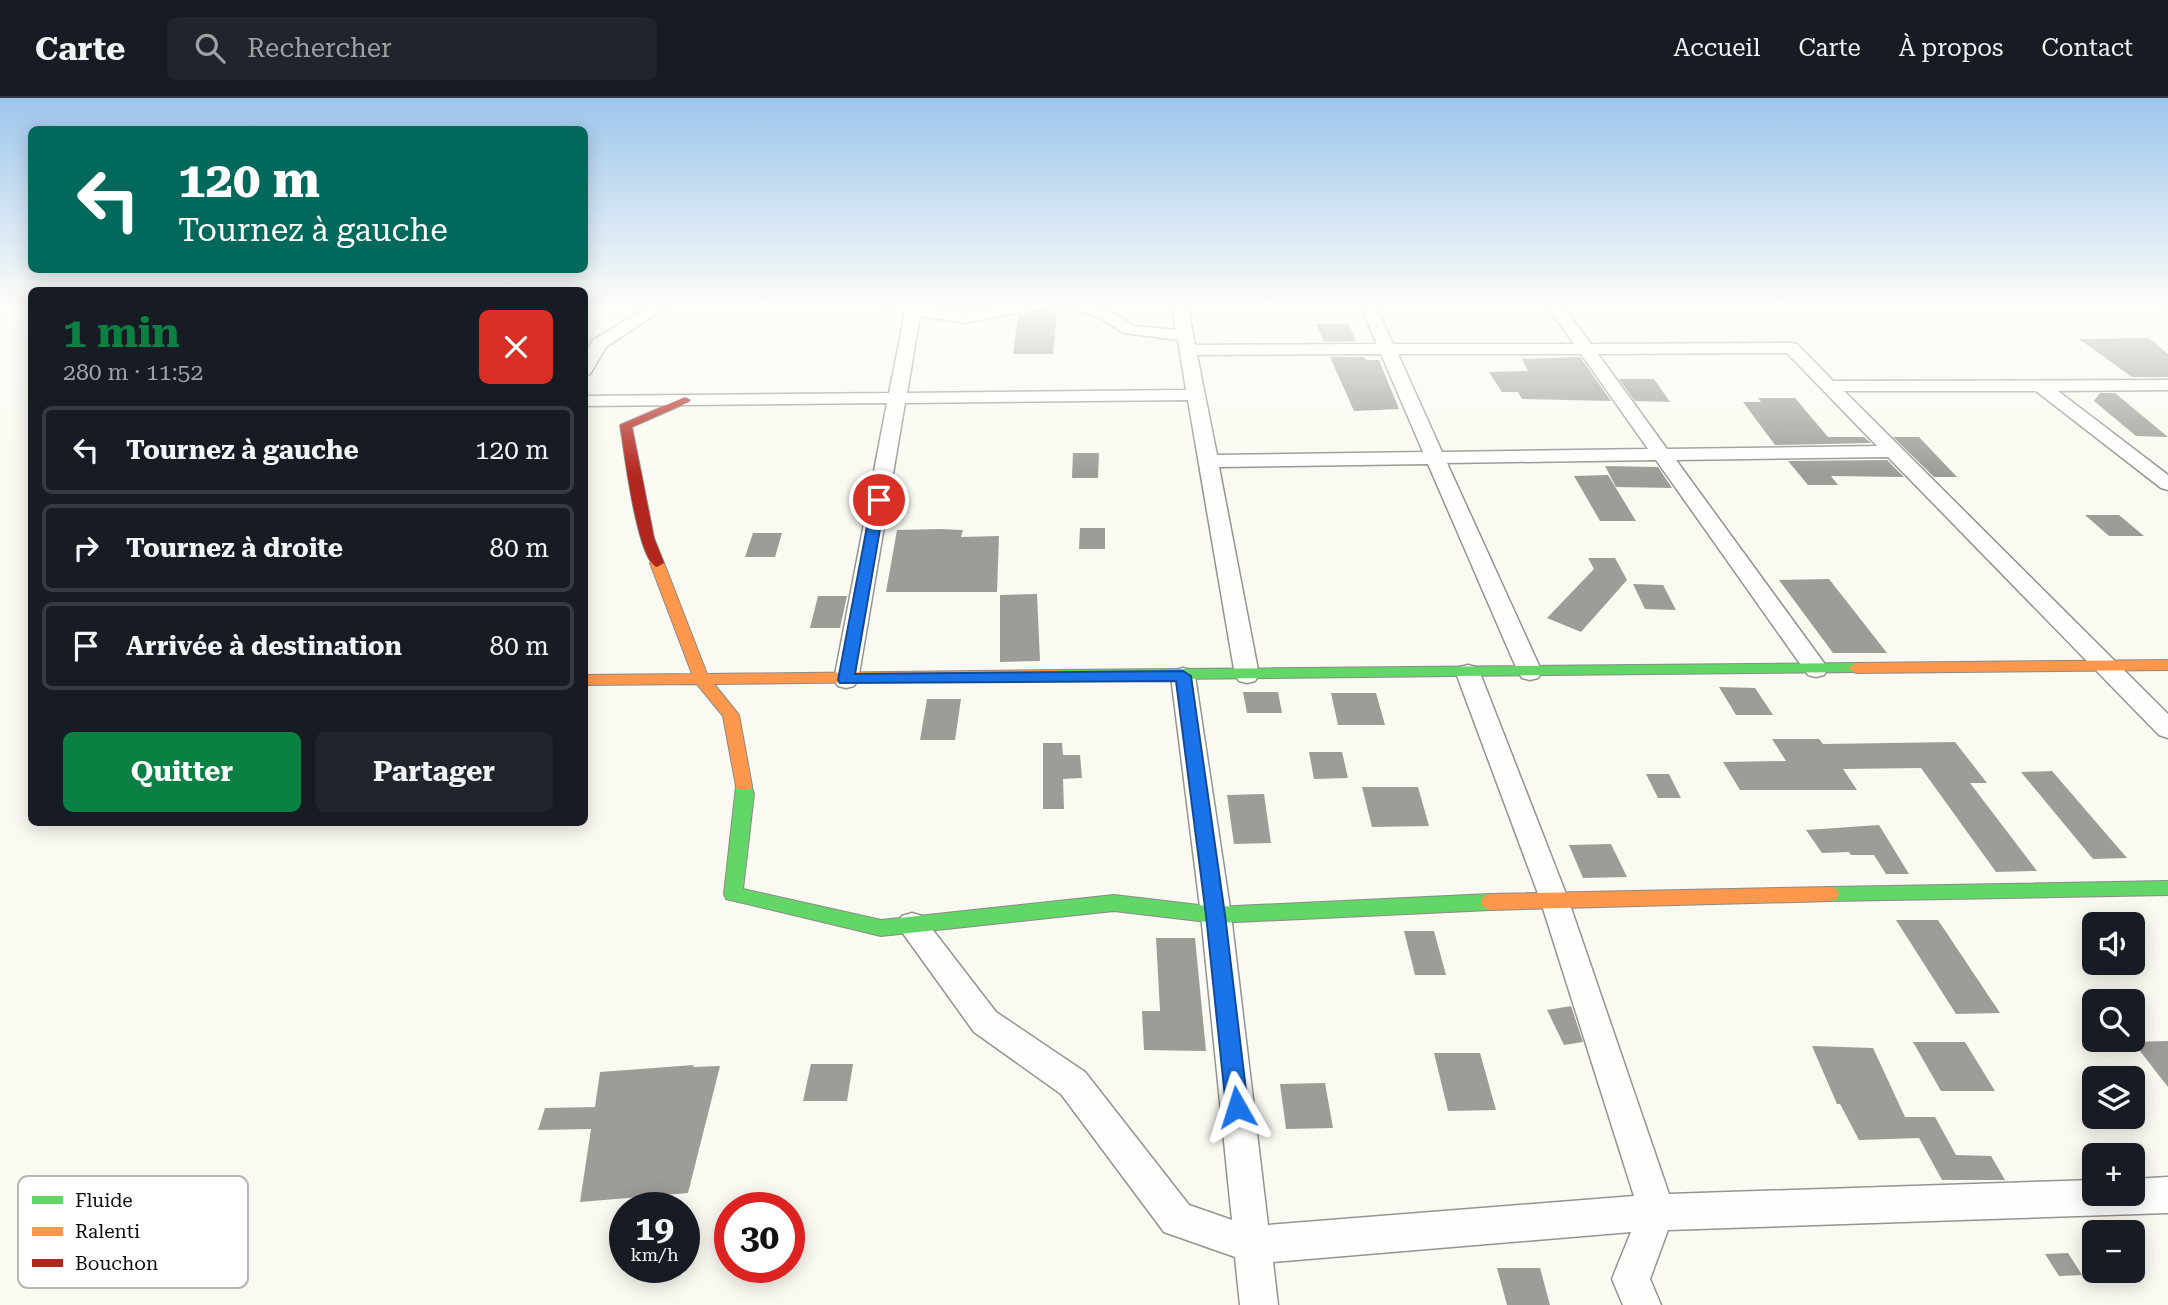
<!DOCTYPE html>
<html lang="fr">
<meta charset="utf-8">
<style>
:root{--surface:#171b24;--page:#20242c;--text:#f1f3f6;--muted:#9ea1a6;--line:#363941;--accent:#0b8043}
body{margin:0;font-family:"Roboto Serif",serif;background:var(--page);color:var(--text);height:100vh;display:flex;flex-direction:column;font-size:26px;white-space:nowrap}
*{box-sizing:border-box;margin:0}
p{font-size:23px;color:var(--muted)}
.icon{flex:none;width:38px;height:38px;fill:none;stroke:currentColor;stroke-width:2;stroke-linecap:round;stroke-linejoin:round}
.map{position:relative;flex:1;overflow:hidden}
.drawer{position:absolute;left:28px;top:189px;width:560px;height:539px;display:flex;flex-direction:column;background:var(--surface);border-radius:10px;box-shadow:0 4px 18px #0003}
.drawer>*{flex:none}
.guide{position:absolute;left:28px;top:28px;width:560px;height:147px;border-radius:10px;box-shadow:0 4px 18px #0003;background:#00695c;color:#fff;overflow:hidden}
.buttons{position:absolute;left:2082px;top:814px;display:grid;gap:14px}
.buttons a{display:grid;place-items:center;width:63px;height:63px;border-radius:10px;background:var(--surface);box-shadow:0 4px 18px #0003;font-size:35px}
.speed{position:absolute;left:609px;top:1094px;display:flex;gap:14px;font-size:35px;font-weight:700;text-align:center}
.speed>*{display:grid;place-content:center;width:91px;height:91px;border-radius:50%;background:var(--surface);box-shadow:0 4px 18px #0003;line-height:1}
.speed small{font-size:18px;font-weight:400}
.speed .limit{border:10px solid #d22;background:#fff;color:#111}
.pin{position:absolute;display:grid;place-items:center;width:60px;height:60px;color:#fff;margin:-30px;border:4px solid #fff;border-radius:50%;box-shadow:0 2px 7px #0007}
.me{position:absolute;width:77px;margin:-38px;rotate:354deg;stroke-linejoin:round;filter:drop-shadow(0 0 5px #0008)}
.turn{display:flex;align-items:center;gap:24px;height:147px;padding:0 35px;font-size:32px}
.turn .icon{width:91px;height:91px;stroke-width:2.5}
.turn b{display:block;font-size:49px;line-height:60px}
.round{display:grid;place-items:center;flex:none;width:74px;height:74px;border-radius:10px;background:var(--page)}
.overview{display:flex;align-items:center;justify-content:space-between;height:119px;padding:0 35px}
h1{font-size:42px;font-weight:700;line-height:52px;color:var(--accent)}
.button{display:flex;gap:14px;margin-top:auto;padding:14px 35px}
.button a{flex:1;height:80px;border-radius:10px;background:var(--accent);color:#fff;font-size:28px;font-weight:700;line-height:80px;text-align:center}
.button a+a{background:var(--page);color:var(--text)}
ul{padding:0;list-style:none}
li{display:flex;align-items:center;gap:21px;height:88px;margin:0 14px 10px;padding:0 21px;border:4px solid var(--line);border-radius:10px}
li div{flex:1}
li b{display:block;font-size:26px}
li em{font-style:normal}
header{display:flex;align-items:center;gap:42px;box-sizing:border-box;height:98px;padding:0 35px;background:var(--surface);border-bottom:2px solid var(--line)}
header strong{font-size:33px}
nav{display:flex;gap:38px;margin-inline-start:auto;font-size:24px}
.search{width:490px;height:63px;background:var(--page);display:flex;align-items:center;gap:18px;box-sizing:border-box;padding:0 24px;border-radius:10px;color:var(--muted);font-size:26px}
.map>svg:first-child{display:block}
.building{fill:#9d9c97}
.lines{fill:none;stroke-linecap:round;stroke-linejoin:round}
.street-casing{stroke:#949490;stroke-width:3}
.fast-casing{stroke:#8a8a87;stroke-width:2}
.slow-casing{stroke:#8a8a87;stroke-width:2}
.jam-casing{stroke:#8a8a87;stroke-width:2}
.street{fill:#fefefd;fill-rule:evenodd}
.fast{fill:#63d668;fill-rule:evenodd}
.slow{fill:#ff974d;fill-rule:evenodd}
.jam{fill:#b3261e;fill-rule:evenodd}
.route{fill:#1a73e8;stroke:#114b97;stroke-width:2}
.key{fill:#fff;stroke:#b6b6b6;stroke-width:2}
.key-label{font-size:19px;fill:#0d0d0d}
</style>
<header>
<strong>Carte</strong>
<div class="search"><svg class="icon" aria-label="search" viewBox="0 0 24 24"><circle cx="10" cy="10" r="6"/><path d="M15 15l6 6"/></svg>Rechercher</div>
<nav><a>Accueil</a><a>Carte</a><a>À propos</a><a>Contact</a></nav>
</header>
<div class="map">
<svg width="2168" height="1207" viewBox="0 0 2168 1207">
<rect width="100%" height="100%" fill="#fafaf2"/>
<!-- building -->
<path class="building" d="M1057 214 1053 256H1013L1018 217Z
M1316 226H1348L1356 243 1324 244Z
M2149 240 2168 256V279H2132L2079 241Z
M1330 259H1364L1366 262H1379L1399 311 1354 313Z
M1580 259 1611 303 1522 301 1518 294H1502L1489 274 1528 273 1522 261Z
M1619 281H1654L1670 304 1635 303Z
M2100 295H2115L2168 339 2136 338 2094 303Z
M1758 300H1795L1828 339H1864L1871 345 1775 347 1743 304H1761Z
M1893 339H1919L1957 379H1934Z
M1073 355H1099L1098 380H1072Z
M1887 362 1904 379 1831 378 1838 387H1808L1788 363Z
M1605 368 1658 369 1672 390 1616 389Z
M1608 377 1636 423H1600L1574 378Z
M2085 417H2119L2144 438H2109Z
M1080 430H1105V451H1079Z
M941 431 963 432 961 439 999 438 997 494H886L897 432Z
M753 435H782L775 459H745Z
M1588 460H1615L1627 482 1581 534 1547 520 1594 471Z
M1829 481 1862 523 1887 555H1833L1779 482Z
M1633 486 1663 487 1676 512 1645 511Z
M1037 496 1040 563 1000 564V497Z
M818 498H847L840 530H810Z
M1719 589 1755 590 1773 617H1736Z
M1243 594H1278L1282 615H1247Z
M1331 595H1376L1385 627H1338Z
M927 601H961L955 642H920Z
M1772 641H1819L1823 646 1955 644 1987 685H1970L2037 773 1996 774 1921 670 1843 671 1857 692H1740L1723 664 1786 663Z
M1043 645H1062L1063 657H1080L1082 680 1063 681 1064 711H1043Z
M1309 654H1342L1348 680 1314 681Z
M2052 673 2127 760 2093 761 2021 674Z
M1646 676H1669L1681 700H1658Z
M1362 689H1418L1429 728 1372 729Z
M1264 696 1271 745 1234 746 1227 697Z
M1879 727 1909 776H1886L1874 757H1851L1849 754 1822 755 1806 732Z
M1611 746 1627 779 1583 780 1569 747Z
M1896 822H1938L2000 915 1956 916Z
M1404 833H1434L1446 877H1415Z
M1156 840H1195L1206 953 1144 952 1142 913H1160Z
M1571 908 1583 944 1564 947 1547 912Z
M2168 943V989L2133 944Z
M1913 944H1965L1995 993H1941Z
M1812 948 1873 950 1905 1019H1935L1956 1057 1991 1058 2005 1082H1942L1919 1040 1859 1042 1840 1006H1837Z
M1434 955H1480L1496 1012 1448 1013Z
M811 966H853L847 1003H803Z
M694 967 693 969 720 968 688 1095 580 1104 591 1031 538 1032 545 1010 595 1009 600 974Z
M1325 985 1333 1030 1286 1031 1280 986Z
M2068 1155 2082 1177 2059 1178 2045 1156Z
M1497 1170H1540L1550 1207H1507Z"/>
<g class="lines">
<!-- street casing -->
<g class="street-casing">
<path id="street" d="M650 208H668L606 249 590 276 584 277V257L593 242Z
M882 208H922L965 215 1004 208H1091L1110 213 1134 228 1176 232 1172 208H1188L1195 247 1377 246 1360 208H1376L1393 246H1574L1547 208H1563L1591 246 1791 245 1797 246 1833 283 2168 282V292L2058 293 2168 377V392L2161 390 2036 293H1844L2168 616V640L2159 637 1888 359 1676 362 1824 565 1828 571 1824 577 1816 579 1808 577 1656 362 1447 365 1542 574 1538 580 1530 582 1522 580 1518 574 1428 366 1219 369 1259 577 1255 583 1247 585 1239 583 1235 577 1188 302 905 305 858 582 854 588 846 590 838 588 834 582 887 305 584 308V298L889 295 905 215 884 211ZM1069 211 1098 219 1124 235 1178 242 1186 292 907 295 920 218 965 225 1026 213ZM1787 255 1877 348 1667 351 1598 256ZM1381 256 1423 354 1217 357 1197 257ZM1398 256H1581L1648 351 1442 354Z
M1468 567 1476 569 1480 575 1568 801 1669 1096 2095 1082V1096H2133V1081L2168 1079V1115L1668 1132 1650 1181 1661 1207H1623L1612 1181 1631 1134 1273 1164 1278 1207H1240L1235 1159 1164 1134 1061 996 974 934 897 827 902 818 912 815 922 818 996 914 1085 974 1189 1107 1232 1122 1201 817 1171 578 1175 572 1183 570 1191 572 1195 578 1231 817 1268 1127 1634 1098 1540 801 1456 575 1460 569Z"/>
</g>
<!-- fast casing -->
<g class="fast-casing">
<path id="fast" d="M2157 208H2168V214Z
M1856 565 1861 566 1864 570 1861 574 1060 582 1052 577 1060 572Z
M744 682 750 684 754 696 743 791 881 822 1114 797 1216 809 1490 796 1497 799 1499 804 1497 809 1490 812 1216 825 1114 813 881 838 726 801 724 796 736 688 738 684Z
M2168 783V797L1830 803 1823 801 1821 796 1823 791 1830 789Z"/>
</g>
<!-- slow casing -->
<g class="slow-casing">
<path id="slow" d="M657 461 664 465 707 576 1060 572 1068 577 1060 582 714 586 739 617 752 688 750 692H738L736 688 723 618 697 586 584 587V577L692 576 650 465Z
M2168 562V572L1856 575 1848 570 1856 565Z
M1830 789 1837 791 1839 796 1837 801 1830 803 1490 812 1483 809 1481 804 1483 799 1490 796Z"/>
</g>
<!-- jam casing -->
<g class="jam-casing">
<path id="jam" d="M685 299 691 302 689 304 632 329 654 440 664 465 657 469C637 463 624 350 620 327Z"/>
</g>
<!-- street -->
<use href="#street" class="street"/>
<!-- fast -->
<use href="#fast" class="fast"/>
<!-- slow -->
<use href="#slow" class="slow"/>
<!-- jam -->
<use href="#jam" class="jam"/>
</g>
<!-- sky -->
<linearGradient id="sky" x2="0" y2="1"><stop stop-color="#9cc5ec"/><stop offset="0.55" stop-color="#fdfdf9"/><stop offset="1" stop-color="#fdfdf9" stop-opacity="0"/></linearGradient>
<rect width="2168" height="377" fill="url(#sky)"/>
<!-- route -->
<path class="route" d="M879 399 885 402 855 576 1183 573 1191 578 1225 817 1248 1009 1245 1017 1237 1020 1229 1017 1226 1009 1206 817 1176 583 840 585 838 582 872 402Z"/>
<!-- legend -->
<rect x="18" y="1078" width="230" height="112" rx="10" class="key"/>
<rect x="32" y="1098" width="31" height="8" fill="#63d668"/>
<rect x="32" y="1129" width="31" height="9" fill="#ff974d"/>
<rect x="32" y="1161" width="31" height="8" fill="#b3261e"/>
<g class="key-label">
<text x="75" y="1109">Fluide</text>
<text x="75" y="1140">Ralenti</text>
<text x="75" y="1172">Bouchon</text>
</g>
</svg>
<div class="buttons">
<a><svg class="icon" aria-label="sound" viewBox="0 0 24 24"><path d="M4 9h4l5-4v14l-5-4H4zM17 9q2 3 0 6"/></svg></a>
<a><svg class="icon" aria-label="search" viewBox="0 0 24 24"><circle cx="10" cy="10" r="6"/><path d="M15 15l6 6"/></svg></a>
<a><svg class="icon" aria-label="layers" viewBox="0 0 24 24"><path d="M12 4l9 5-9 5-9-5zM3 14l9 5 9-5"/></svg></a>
<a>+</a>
<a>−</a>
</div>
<div class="speed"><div>19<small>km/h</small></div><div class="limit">30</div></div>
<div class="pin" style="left:879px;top:402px;background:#d93025"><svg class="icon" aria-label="arrive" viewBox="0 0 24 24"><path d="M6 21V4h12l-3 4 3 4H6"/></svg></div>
<svg class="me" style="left:1237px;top:1009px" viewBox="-20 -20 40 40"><path d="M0-17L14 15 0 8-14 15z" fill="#1a73e8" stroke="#fff" stroke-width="4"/></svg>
<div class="guide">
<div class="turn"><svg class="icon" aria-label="left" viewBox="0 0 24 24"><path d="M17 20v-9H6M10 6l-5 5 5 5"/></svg><div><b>120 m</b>Tournez à gauche</div></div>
</div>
<section class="drawer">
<div class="overview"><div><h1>1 min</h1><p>280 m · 11:52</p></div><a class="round" style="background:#d93025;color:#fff"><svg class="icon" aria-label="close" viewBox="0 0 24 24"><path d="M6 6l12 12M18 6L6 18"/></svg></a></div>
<ul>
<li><svg class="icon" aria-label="left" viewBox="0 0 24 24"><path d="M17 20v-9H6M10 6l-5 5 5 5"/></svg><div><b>Tournez à gauche</b></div><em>120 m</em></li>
<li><svg class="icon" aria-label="right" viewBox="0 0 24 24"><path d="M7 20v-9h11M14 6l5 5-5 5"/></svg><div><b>Tournez à droite</b></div><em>80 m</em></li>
<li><svg class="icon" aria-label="arrive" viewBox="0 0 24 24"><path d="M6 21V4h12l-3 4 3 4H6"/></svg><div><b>Arrivée à destination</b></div><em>80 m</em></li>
</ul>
<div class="button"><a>Quitter</a><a>Partager</a></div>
</section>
</div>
